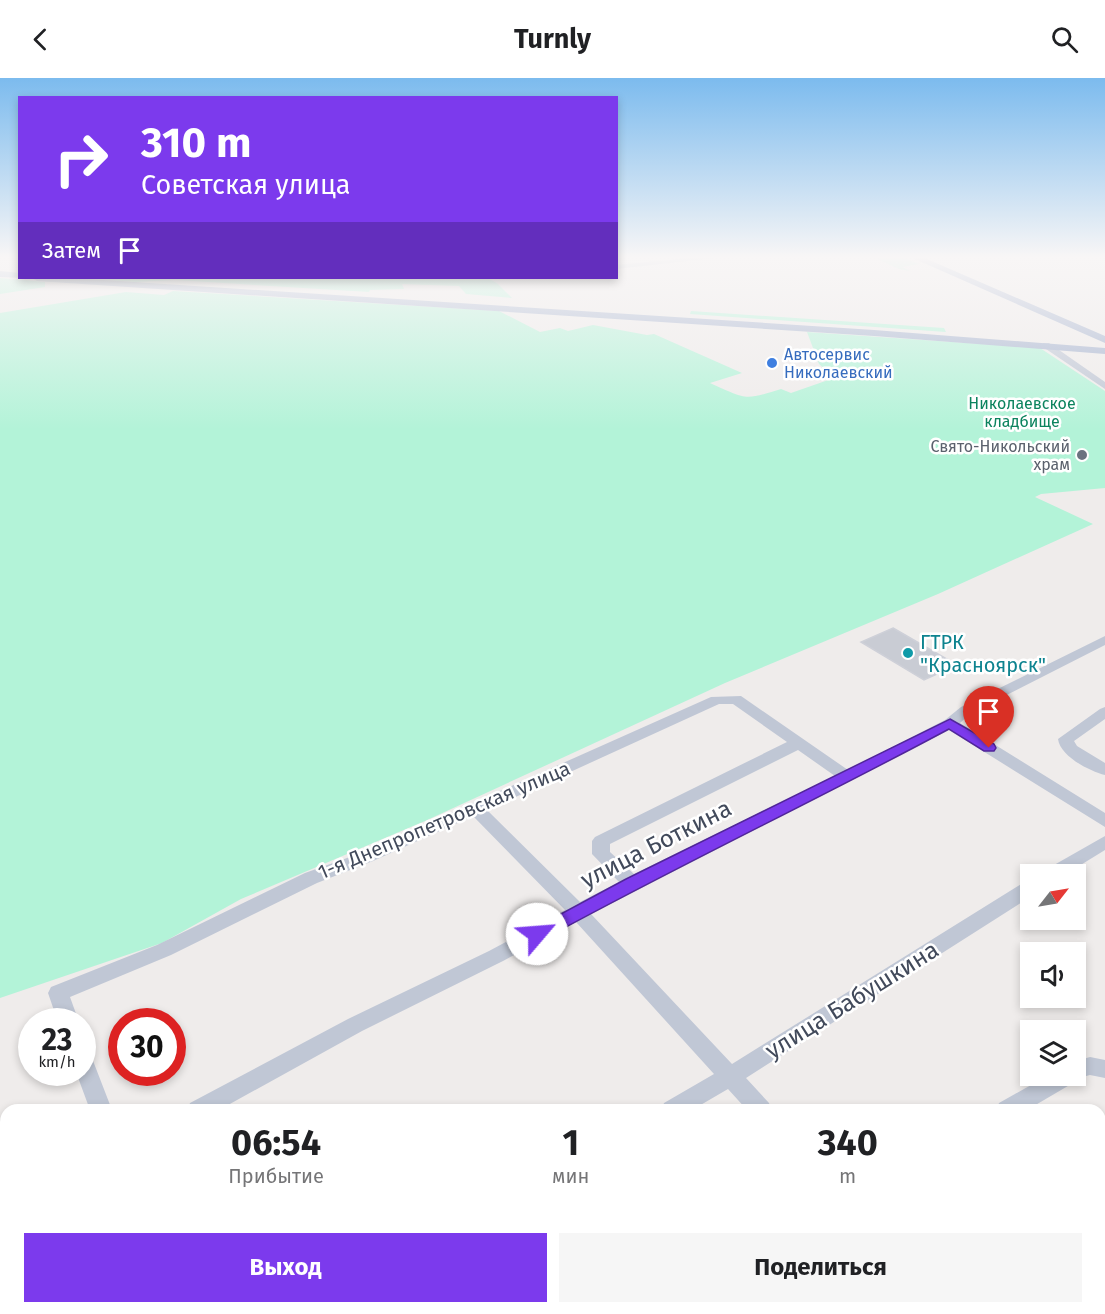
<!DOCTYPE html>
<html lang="ru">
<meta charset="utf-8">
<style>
:root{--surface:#fff;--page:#f6f6f6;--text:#202124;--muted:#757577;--accent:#7c3aed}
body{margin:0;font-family:"Fira Sans",sans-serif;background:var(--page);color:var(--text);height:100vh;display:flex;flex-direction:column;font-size:22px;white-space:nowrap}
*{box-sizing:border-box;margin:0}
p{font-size:20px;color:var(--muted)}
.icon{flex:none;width:33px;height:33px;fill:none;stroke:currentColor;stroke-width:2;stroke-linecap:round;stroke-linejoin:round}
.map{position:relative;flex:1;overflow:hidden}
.sheet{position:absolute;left:0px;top:1026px;width:1106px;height:210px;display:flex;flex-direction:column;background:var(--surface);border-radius:18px 18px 0 0;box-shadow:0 3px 9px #0003}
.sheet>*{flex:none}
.banner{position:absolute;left:18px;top:18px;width:600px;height:183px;border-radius:0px;box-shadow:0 3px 9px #0003;background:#7c3aed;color:#fff;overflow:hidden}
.needle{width:39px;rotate:59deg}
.tools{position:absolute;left:1020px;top:786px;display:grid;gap:12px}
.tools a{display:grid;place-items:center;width:66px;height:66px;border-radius:0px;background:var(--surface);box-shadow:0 3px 9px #0003;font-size:30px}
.speed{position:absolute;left:18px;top:930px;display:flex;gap:12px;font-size:30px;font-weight:700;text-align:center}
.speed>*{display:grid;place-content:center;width:78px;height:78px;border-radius:50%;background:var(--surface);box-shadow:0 3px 9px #0003;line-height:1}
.speed small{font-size:15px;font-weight:400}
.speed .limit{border:9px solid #d22;background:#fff;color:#111}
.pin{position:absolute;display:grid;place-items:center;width:51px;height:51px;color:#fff;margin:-62px -26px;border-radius:50% 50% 50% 0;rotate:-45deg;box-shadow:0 0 6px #0007}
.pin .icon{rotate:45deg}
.me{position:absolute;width:66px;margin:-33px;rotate:63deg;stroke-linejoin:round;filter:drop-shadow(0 0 4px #0008)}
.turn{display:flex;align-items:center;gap:21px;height:126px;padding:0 24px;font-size:27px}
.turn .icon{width:78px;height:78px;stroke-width:2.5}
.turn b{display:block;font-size:42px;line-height:51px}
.then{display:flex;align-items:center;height:57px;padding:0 24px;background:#0003;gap:12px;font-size:22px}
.eta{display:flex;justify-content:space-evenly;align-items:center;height:102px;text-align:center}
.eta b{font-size:36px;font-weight:700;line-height:42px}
.cta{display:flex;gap:12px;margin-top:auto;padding:12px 24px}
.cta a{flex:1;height:69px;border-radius:0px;background:var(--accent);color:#fff;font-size:24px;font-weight:700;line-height:69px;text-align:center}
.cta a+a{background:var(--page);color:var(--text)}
header{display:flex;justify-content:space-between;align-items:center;height:78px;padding:0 24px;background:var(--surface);font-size:27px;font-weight:700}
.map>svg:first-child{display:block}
.green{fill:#b3f3d8}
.building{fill:#c9ccd4;stroke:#ced0d8;stroke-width:1.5}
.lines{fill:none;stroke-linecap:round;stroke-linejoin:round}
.minor{fill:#c0c7d5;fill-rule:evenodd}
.major{fill:#a7b4cf;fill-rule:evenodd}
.route{fill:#7c3aed;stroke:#51269a;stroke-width:1.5}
.shop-dot{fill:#3f7fe0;stroke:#fff;stroke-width:2}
.worship-dot{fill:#6b7280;stroke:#fff;stroke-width:2}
.culture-dot{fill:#0f9aa8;stroke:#fff;stroke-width:2}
.labels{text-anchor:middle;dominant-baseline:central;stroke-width:5;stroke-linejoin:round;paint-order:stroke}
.far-shop-label{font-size:16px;fill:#366cbe;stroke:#fff;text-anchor:start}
.far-park-label{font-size:16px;fill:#0c835e;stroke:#fff}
.far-worship-label{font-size:16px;fill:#5b616d;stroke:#fff;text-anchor:end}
.culture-label{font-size:20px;fill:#0d838f;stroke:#fff;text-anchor:start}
.street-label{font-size:20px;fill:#424a5b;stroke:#fff}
.near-street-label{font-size:24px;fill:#424a5b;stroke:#fff}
</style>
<header><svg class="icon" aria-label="back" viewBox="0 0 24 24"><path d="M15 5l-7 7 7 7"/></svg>Turnly<svg class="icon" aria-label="search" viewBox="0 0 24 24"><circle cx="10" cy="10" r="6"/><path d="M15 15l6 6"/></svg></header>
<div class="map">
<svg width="1105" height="1236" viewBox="0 0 1105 1236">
<rect width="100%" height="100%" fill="#efeceb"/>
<!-- green -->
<path class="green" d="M871 178H898L919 186 902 189 910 193 899 191Z
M0 200 45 204V209L0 216Z
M94 200H487L497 205 512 220 466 216 459 208 402 206 404 211 370 212 369 214 175 202 136 204 94 201Z
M173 213 499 233 540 254 560 250 568 253 593 247 647 257 654 256 742 295 710 305C746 321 743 323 781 311L791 315 834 300 819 286 807 254 1040 270 1105 313V410L1041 416 1035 419 1093 446 938 516 725 605 425 743 241 821 162 865 0 920V235L126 214 164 217Z
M691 233 944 250 946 254 690 236Z"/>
<!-- building -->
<path class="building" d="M893 550 957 587 924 602 861 564Z"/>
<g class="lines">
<!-- minor -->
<path class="minor" d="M709 178H733L616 191V187Z
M1043 265H1049L1105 304V311L1043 269Z
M1105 558V567L971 635 960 645 1105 735V749L949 652 591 836 732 986 1023 805 1030 803V819L746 1000 769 1025 772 1032H747L728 1011 692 1032H661L664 1025 714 996 576 844 503 883 362 953 219 1032H187L190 1025 348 941 489 873 565 832 473 738 373 783 317 805 171 877 70 919 79 944H58L48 915 51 909 157 867 305 795 361 775 711 619 741 618 848 692 945 642 961 629ZM719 626H733L787 664 595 759 592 763V776L619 804 580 824 487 732ZM798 672 835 698 634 796 610 774V766Z
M1105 629V641L1074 663 1077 668 1105 685V697C1089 693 1060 678 1058 661L1100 631Z
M1105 758V772L1066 796H1044L1047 791Z
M82 973 90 975 112 1032H90L76 994H82Z
M1090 979 1105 982V1000L1090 997 1075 1001 1073 1005 1027 1032H996L999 1025 1047 998H1076V983Z
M0 1079H6V1101H0Z
M161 1230H187L189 1236H163Z
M324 1230H358L356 1236H322Z
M922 1230H952L954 1236H924Z"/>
<!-- major -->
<path class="major" d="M908 178H920L1105 258V265Z
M0 193 20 195V200H24L0 199Z
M32 200H73L874 252 1105 270V276L874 258 37 203Z"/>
</g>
<!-- sky -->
<linearGradient id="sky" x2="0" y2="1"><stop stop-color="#7cbbee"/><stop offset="0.51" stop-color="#f8f6f6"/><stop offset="1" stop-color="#f8f6f6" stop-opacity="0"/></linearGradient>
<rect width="1105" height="351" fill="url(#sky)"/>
<!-- route -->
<path class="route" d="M950 641 994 666 996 670 994 673H984L949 651C815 723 677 788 544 861L537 863 531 861 529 856 531 852 626 801Z"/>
<!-- markers -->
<circle class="shop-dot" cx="772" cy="285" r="6"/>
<circle class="worship-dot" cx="1082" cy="377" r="6"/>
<circle class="culture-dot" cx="908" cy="575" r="6"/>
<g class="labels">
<!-- far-shop labels -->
<g class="far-shop-label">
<text x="784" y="276">Автосервис<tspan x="784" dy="18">Николаевский</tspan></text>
</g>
<!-- far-park labels -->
<g class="far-park-label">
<text x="1022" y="325">Николаевское<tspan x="1022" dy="18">кладбище</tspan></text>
</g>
<!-- far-worship labels -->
<g class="far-worship-label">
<text x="1070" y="368">Свято-Никольский<tspan x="1070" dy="18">храм</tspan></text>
</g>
<!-- culture labels -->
<g class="culture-label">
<text x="920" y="564">ГТРК<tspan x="920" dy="23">"Красноярск"</tspan></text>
</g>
<!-- street labels -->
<g class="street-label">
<text transform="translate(444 742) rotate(-23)">1-я Днепропетровская улица</text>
</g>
<!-- near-street labels -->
<g class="near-street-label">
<text transform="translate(656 766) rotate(-27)">улица Боткина</text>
<text transform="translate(852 922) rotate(-32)">улица Бабушкина</text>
</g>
</g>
</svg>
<div class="tools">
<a><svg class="needle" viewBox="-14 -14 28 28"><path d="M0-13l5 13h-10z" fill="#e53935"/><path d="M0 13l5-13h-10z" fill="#757577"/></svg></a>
<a><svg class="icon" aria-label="sound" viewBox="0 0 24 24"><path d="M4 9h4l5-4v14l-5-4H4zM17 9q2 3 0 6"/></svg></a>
<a><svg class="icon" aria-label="layers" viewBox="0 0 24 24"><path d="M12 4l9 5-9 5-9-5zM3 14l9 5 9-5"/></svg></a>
</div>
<div class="speed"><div>23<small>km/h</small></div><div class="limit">30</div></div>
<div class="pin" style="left:989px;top:670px;background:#d93025"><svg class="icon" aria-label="arrive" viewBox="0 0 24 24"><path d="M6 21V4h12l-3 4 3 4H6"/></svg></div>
<svg class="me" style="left:537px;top:856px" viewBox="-20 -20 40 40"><circle r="19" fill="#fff"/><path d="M0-13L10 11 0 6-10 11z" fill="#7c3aed"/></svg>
<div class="banner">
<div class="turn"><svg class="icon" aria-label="right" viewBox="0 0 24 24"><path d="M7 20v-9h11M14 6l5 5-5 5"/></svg><div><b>310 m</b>Советская улица</div></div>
<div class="then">Затем<svg class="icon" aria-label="arrive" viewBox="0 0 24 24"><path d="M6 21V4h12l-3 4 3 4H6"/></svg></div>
</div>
<section class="sheet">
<div class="eta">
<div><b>06:54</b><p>Прибытие</p></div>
<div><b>1</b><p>мин</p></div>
<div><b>340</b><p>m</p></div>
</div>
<div class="cta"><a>Выход</a><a>Поделиться</a></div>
</section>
</div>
